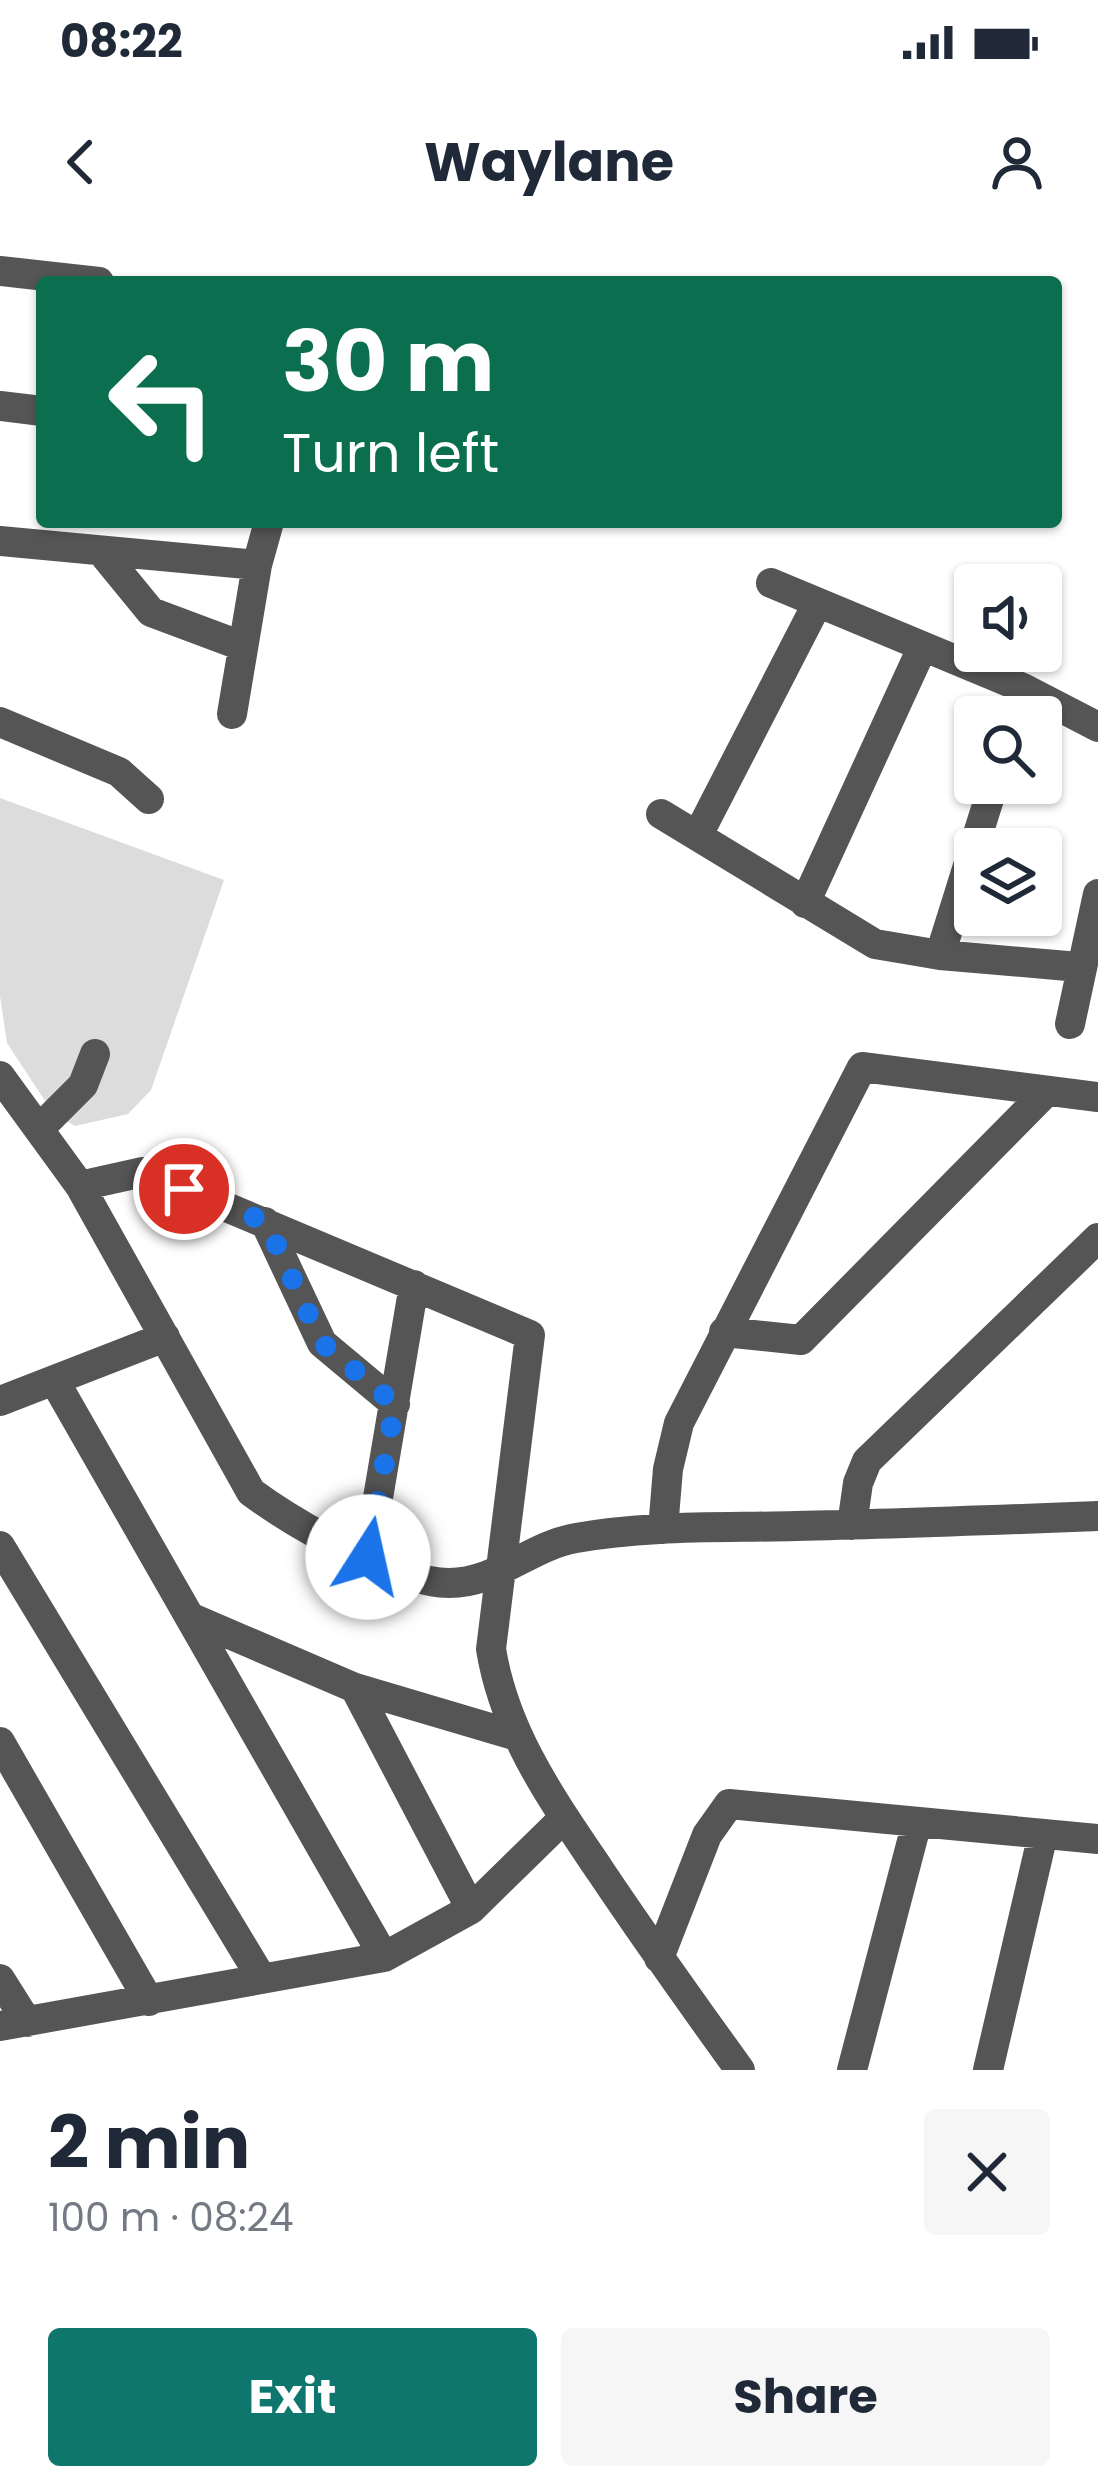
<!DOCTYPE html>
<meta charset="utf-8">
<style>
:root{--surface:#fff;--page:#f6f6f7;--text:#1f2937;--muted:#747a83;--accent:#0f766e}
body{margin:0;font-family:Poppins,sans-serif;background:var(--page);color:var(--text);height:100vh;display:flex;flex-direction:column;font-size:45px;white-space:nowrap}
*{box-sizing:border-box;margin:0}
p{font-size:39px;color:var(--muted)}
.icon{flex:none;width:66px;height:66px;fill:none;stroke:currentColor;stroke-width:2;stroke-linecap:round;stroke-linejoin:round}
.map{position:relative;height:1830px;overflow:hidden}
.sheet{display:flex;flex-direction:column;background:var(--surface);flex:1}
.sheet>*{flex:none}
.guide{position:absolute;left:36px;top:36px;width:1026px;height:252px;border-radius:12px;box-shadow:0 3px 9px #0004;background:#0b6e4f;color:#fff;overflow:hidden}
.fabs{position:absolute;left:954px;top:324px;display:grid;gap:24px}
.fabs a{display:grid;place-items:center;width:108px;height:108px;border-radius:12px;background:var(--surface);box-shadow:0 3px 9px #0004;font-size:60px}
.pin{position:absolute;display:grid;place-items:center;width:102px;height:102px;color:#fff;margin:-51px;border:6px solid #fff;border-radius:50%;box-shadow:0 3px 12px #0007}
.me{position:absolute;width:132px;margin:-66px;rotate:10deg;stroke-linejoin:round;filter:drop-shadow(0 0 9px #0008)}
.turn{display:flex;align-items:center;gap:42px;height:252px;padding:0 48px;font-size:54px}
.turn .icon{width:156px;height:156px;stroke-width:2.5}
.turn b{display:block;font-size:84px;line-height:102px}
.round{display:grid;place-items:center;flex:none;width:126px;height:126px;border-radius:12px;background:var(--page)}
.headline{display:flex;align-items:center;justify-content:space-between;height:204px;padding:0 48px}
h1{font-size:72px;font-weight:700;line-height:90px}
.action{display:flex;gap:24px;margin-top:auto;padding:24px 48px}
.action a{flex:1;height:138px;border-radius:12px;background:var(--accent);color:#fff;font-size:48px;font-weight:700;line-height:138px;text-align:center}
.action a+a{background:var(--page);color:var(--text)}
.status{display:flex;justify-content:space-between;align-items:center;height:84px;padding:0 60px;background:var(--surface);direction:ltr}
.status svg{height:33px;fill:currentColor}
header{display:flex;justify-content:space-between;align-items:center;height:156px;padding:0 48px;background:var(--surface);font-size:54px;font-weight:700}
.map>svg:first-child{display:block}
.green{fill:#dcdcdc}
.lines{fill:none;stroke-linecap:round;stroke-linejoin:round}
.minor{stroke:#555;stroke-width:30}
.route{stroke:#1a73e8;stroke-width:21;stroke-dasharray:0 37.8}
</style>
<div class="status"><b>08:22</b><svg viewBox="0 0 49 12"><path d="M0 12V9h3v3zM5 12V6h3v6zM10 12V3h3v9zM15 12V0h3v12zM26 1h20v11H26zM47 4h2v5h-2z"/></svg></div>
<header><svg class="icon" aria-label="back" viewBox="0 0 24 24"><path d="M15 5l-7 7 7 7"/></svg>Waylane<svg class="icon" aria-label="person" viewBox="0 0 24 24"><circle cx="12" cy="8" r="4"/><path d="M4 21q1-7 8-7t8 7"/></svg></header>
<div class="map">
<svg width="1098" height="1830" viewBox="0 0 1098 1830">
<rect width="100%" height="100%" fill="#fff"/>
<!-- green -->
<path class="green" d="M0 558 224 640 151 850 128 874 75 886 53 873 7 803 0 756Z"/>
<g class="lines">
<!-- minor -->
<path class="minor" d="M0 31 99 42
M0 166 42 171
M0 301 257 325
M101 311 151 372 242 406
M771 343 1023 448 1098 487
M232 474 257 325 269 282
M0 482 119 532 149 559
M661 574 875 704 940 715 1079 727
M698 595 817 364
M805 663 922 408
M940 715 994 543
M1070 784 1098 654
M0 836 80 946 251 1252C293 1283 396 1343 449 1343 497 1343 530 1306 576 1298 648 1285 723 1288 796 1286 897 1284 997 1280 1098 1276
M39 889 83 845 95 814
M80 946 143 932 530 1095 491 1409C505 1495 554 1562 601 1632 646 1699 693 1765 740 1830
M265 982 322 1103 395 1164
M724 1092 801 1100 1046 852
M54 1140 384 1717
M0 1161 165 1097
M852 1285 858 1243 867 1221 1098 998
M663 1289 668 1229 679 1183 862 827 1098 857
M0 1306 262 1739
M368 1317 414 1045
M192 1378 355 1448 514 1495
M355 1448 471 1669
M0 1502 149 1761
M659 1718 707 1595 729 1564 1098 1599
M0 1739 27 1782
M0 1786 384 1717 471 1669 564 1578
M852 1830 917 1582
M988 1830 1043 1594"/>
</g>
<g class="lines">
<!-- route -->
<path class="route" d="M184 949 266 982 322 1103 395 1164 368 1317"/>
</g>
</svg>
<div class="fabs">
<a><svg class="icon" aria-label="sound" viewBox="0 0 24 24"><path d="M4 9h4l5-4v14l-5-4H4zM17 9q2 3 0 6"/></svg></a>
<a><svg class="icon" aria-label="search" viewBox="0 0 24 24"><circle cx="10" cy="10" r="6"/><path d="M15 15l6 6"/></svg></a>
<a><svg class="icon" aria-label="layers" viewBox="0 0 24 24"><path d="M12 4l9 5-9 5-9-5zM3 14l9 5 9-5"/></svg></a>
</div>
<div class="pin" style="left:184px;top:949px;background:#d93025"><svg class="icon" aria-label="arrive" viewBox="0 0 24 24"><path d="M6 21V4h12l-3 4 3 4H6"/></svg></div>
<svg class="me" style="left:368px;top:1317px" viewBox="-20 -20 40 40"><circle r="19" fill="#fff"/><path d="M0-13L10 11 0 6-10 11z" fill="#1a73e8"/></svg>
<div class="guide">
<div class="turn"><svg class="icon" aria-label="left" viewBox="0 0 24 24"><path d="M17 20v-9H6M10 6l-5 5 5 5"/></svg><div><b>30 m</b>Turn left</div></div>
</div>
</div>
<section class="sheet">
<div class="headline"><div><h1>2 min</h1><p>100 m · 08:24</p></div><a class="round"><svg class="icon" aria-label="close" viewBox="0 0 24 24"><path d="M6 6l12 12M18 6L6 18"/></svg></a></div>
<div class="action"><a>Exit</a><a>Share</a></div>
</section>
